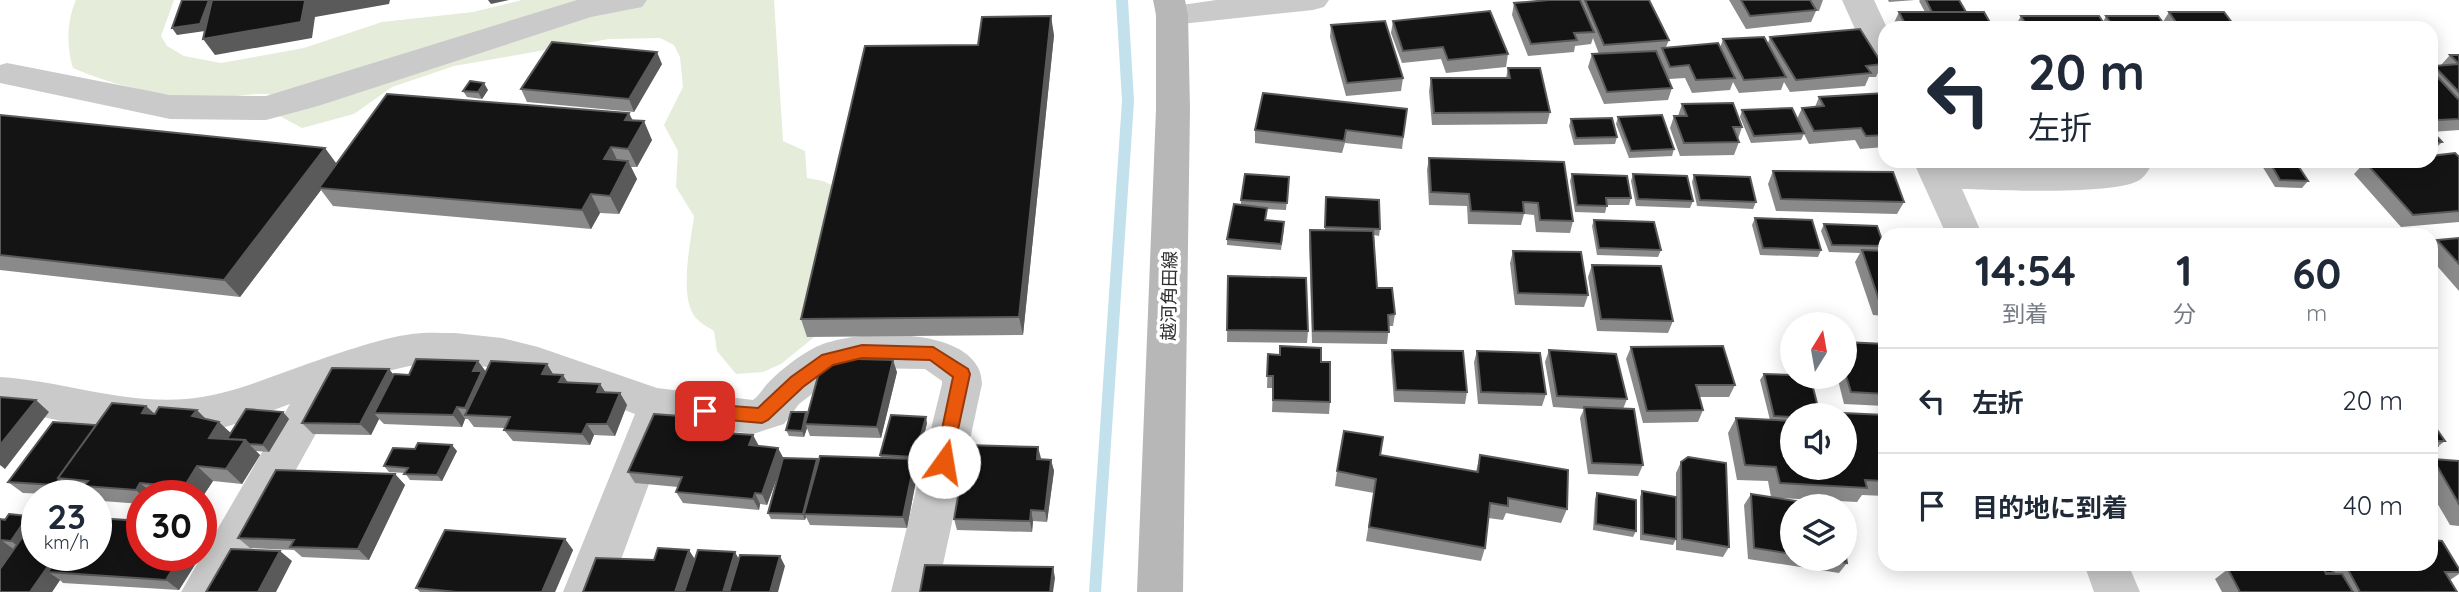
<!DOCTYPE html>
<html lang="ja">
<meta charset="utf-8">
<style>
:root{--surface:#fff;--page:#f2f2f3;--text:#1f2937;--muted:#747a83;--line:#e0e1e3}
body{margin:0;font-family:Quicksand,"Noto Sans JP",sans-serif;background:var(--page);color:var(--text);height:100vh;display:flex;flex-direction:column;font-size:26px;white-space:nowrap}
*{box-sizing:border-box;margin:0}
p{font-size:23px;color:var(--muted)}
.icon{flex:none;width:38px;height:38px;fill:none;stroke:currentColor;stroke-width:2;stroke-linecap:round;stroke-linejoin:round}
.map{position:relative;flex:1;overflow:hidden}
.drawer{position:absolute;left:1878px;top:228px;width:560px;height:343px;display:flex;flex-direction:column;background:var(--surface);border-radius:21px;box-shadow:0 4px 18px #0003}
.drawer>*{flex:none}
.top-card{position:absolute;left:1878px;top:21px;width:560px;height:147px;border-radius:21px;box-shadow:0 4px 18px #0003;background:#fff;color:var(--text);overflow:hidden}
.needle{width:46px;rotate:11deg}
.controls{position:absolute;left:1780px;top:312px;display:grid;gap:14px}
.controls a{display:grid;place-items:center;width:77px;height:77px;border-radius:50%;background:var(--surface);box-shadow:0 4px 18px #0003;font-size:35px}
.speed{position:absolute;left:21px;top:480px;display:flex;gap:14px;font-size:35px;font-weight:700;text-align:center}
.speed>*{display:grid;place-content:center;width:91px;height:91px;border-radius:50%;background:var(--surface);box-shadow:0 4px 18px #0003;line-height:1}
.speed small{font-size:18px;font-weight:400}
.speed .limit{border:10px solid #d22;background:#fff;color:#111}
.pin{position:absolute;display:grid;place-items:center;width:60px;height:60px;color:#fff;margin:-30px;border-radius:14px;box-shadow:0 4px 10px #0006}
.me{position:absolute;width:77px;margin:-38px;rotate:13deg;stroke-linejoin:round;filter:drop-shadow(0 0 5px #0008)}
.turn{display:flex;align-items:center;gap:24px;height:147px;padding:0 35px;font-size:32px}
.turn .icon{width:91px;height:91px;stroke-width:2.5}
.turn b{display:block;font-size:49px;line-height:60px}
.eta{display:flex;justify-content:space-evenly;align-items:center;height:119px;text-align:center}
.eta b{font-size:42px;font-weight:800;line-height:49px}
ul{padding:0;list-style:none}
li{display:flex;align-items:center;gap:21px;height:105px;padding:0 35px;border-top:2px solid var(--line)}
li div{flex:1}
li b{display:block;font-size:26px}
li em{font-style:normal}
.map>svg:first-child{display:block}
.green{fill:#e5ecd9}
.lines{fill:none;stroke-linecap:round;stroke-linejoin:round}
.stream{stroke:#c3e1ed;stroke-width:12}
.minor{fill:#cacaca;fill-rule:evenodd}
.secondary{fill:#b7b7b7;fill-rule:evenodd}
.wall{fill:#8a8a8a}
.shaded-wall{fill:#5a5a5a}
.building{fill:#141414;stroke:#5a5a5a;stroke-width:2}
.route{fill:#ea580c;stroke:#983908;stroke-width:2}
.labels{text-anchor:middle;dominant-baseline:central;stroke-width:7;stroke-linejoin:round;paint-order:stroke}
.street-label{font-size:18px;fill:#2d2d2d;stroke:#fff}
</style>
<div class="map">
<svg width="2459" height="592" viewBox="0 0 2459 592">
<rect width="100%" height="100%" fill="#fff"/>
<!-- green -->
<path class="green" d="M76 0H174L161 36 167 46 184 56 221 63 304 48 382 22 473 12 522 0H774L783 141 805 151 807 178 823 181 840 189 822 316 813 338 781 364 763 372 736 374 717 351 714 331C708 327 700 323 696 318 678 298 691 241 694 216L676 187 678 151 664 125 683 87 680 57 674 45 660 38 609 39 454 66 392 87 354 114 302 128 276 114 279 96C255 90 234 99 209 98 164 97 114 86 73 68 66 46 67 20 76 0Z"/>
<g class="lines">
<!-- stream -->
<path class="stream" d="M1095 592 1128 101 1122 0"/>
<!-- minor -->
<path class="minor" d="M577 0H647L642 7 591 17 318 106 266 120 170 119 0 83V65L7 63 170 95 266 96Z
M1216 0H1329L1324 7 1313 10 1172 25 1161 22 1156 15 1161 8Z
M1842 0H1874L1887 28H1885V69L1873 66 1868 58Z
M1913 161 2069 165 2103 161H2154C2150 167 2147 174 2141 179 2119 196 1994 190 1962 189L1982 234H1946Z
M455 333 502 338 538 347 657 388 753 400C760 395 764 386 771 380 782 369 800 355 814 348 851 328 982 324 982 384L937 592H891L942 384V381L925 369 862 368 839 373 799 404 784 424 753 434 668 423 670 427 609 592H563L635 414C565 389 487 353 410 366 388 370 365 379 343 385L228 592H181L290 404C270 411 250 420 229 426 183 438 131 435 85 426 56 420 29 413 0 411V377C62 381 122 404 186 399 225 396 262 380 299 367 330 356 380 338 412 334 426 332 441 333 455 333Z
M2084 564H2128L2140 592H2094Z"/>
<!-- secondary -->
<path class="secondary" d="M1153 0H1185L1188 15 1190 109 1183 592H1137L1156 109V15Z"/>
</g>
<!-- wall -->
<path class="wall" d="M1581 0H1649L1669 40 1666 47 1720 48 1723 39 1768 43 1770 37 1882 64 1876 77H1869L1865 86 1790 92 1784 82 1781 90 1739 93 1733 82 1730 90 1692 93 1685 78 1669 79 1672 88 1668 100 1604 104 1588 67 1592 54H1599L1593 38 1591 44 1575 46 1574 52 1528 56 1512 15 1514 3 1581 2Z
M1729 0H1823L1819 11H1816L1811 22 1746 29Z
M1888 0H1915L1889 2Z
M1920 0H1959L1966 12 1993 28H1895L1893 25 1899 12H1925L1919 1Z
M2169 12 2236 28H2014L2021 16 2103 22 2106 16 2163 22Z
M1393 21 1508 54 1506 67 1446 73 1441 59 1402 63 1391 33Z
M1331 25 1403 78 1401 91 1346 96 1330 37Z
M1054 35 1023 335 807 337 801 319 978 45Z
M2450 55H2459V130L2432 132 2442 142 2435 149H2431V70L2434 66 2441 65Z
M662 64 634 112 527 102 521 89Z
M1508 68 1550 112 1547 124 1432 125 1429 91 1431 78H1506Z
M488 90 482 99 467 97 463 91Z
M1885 93V147L1860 149 1855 140 1809 144 1804 134 1801 140 1751 143 1740 117 1742 110 1797 119 1802 108 1815 107 1819 97Z
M1682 104 1742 127 1738 139 1739 142 1734 155 1680 156 1670 128 1674 116H1678Z
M1407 109 1402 149 1345 143 1342 153 1255 143V130Z
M0 115 337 164 633 120 652 140 637 167H631L637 179 619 214 600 213 591 229 333 206 321 190 240 297 0 270Z
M1618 117 1674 149 1672 156 1629 158 1616 124Z
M1571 119 1617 137 1615 144 1574 145 1569 126Z
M2459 157V222L2401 227 2354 174 2365 162Z
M1429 158 1564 162 1573 221 1570 233 1536 232 1534 215 1524 214 1521 225 1468 224 1467 206 1429 205 1427 170Z
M2259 161H2295L2308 181 2302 188 2275 187Z
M1773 171 1904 202 1897 214 1776 211 1768 184Z
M1572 174 1631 198 1629 205H1607L1605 213 1575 212 1570 181Z
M1633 174 1693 201 1690 208 1636 206 1631 181Z
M1694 175 1756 202 1753 209 1697 206 1692 182Z
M1289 177 1286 210 1267 209 1265 221 1284 229 1281 250 1227 245V239L1241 205V200Z
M1326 197 1380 229 1379 236 1374 235 1377 288 1395 314 1393 326H1389L1387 344 1312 343 1309 242 1310 230H1325Z
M1755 218 1821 250 1818 257 1760 255 1752 225Z
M1594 220 1661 250 1658 257 1597 255 1592 226Z
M1824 224 1884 246 1881 251H1885V316L1873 315 1855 262 1860 253 1829 252 1821 231Z
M2459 238V291L2431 259V246L2437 240Z
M1513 251 1588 295 1584 307 1515 305 1510 263Z
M1592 265 1673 321 1668 333 1597 331 1588 277Z
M1228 276 1308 331 1307 343 1227 342Z
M1844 342 1885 344V406L1844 404 1837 376H1844Z
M1631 347 1735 385 1729 397H1699L1703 410 1698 422 1643 423 1626 359Z
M1392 350 1467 392 1465 404 1394 402 1391 361Z
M1549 350 1627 399 1623 409 1643 465 1638 476 1588 474 1580 418 1584 409 1553 407 1545 362Z
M1477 351 1546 394 1542 406 1478 404 1474 362Z
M1268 354 1321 362 1330 402 1329 414 1272 412 1273 388H1267Z
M547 364 553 374 568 382 600 384 605 392 620 393 627 405 615 436 594 435 590 445 513 441 504 430 505 428 474 427 468 419H465L462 427 384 424 379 419 371 435 313 434 302 423 394 375 486 372Z
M897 372 881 438 810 436 807 428 804 437 789 436 786 430 808 415Z
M1764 374 1792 415V467H1844V415H1842L1843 413 1885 415V496L1862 495 1857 502 1779 498 1792 506V558H1844L1847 563 1839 573 1748 559 1744 505 1751 494 1771 497 1768 481 1737 480 1728 433 1736 418 1770 420 1760 380Z
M146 406 155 414 207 419 231 433 283 412 289 419 269 452 256 451 260 455 242 484 213 481 201 499V495H142V504L102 501 94 494 76 493 73 490 70 495 23 493 8 482 96 425Z
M705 418 711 430 710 431 759 446 783 458 817 459 818 462 881 458 880 455 927 423 917 464H916L918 470 907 528 810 525 806 517 805 520 771 519 768 513 781 467 767 505 760 504 759 510 683 503 676 492 678 487 635 483 628 472Z
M2431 421 2445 441 2431 452Z
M457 451 442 481 410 480 405 473 389 472 384 466Z
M1380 455 1476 472 1480 455 1567 509 1561 523 1506 513 1503 520 1488 518 1485 548 1481 561 1366 541 1374 493 1335 486 1337 471Z
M1041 459 1051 460 1054 471 1047 522 1033 521 1032 532 957 530 954 519Z
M2433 459 2459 461V526L2450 525 2433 496 2431 497V461Z
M1681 462 1729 547 1723 557 1676 550V473Z
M395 474 405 485 369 560 302 557 294 550 250 548 238 538Z
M1642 491 1676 539 1673 545 1640 540V497Z
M1597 493 1636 531 1633 537 1593 530 1595 499Z
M28 516 37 522 142 555H201L179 590 63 583 60 580 52 592H0V519Z
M565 539 573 550 555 592H420L416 588Z
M2265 564H2431L2459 569V574L2450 580 2457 592H2222L2215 579 2228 569H2268Z"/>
<!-- shaded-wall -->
<path class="shaded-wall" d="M209 0H216L205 31 177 35 172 28Z
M311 0H390L389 4 315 17 312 38 215 55 203 39 305 1Z
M488 0H509L491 4Z
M1051 16 1054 35 1023 335 1019 317Z
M657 52 662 64 634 112 629 99Z
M484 83 488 90 482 99 478 92Z
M629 113 638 131 625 120Z
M644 121 652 140 637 167 628 149Z
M611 147 620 166 604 159Z
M325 148 339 167 319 188 321 190 240 297 224 280Z
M628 161 637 179 619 214 610 196Z
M591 194 600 213 591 229 582 210Z
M893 360 897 372 881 438 877 427Z
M478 361 487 373 471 416 465 408 473 371Z
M547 364 554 376 542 374Z
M389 369 398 380 374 413 379 419 371 435 360 424Z
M563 375 570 386 559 382Z
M600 384 607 395 597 392Z
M620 393 627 405 615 436 607 424Z
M36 400 49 412 5 469 0 465V445Z
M146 406 162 421 142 413Z
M457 407 465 419 462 427 453 415Z
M197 410 212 425 192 416Z
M283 412 289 419 269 452 263 445Z
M806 412 809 419 805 424 807 428 804 437 802 431Z
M926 417 927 423 917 464 915 457Z
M705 418 711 430 706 442 699 431Z
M219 422 235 437 231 443 209 438Z
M587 424 594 435 590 445 582 434Z
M753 435 759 446 749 445Z
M245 440 260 455 242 484 226 469Z
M452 445 457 451 442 481 437 475Z
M1038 447 1041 458 1039 471 1037 459Z
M778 448 784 459 767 505 762 494Z
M817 459 820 465 804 514 806 517 805 520 803 514Z
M915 459 918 470 907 528 903 517Z
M1051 460 1054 471 1047 522 1045 511Z
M197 466 213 481 201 499V495H193L184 487Z
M395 474 405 485 369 560 358 549Z
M59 479 73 490 70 495 55 485Z
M140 483 155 495 142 496 136 490Z
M755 493 760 504 759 510 753 499Z
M1031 510 1033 521 1032 532 1030 521Z
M28 516 37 522 30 555 11 541Z
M201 526 212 536 201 554Z
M565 539 573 550 555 592H542Z
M1 540 20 554 0 585V541Z
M689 550 696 561 685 592H675Z
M280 551 292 561 276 592H258Z
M735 552 741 563 732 592H723Z
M43 555H65L59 556H46L52 560 53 559 67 569 48 572 60 580 52 592H30L41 558Z
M181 555H201L179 590 166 580Z
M780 556 785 566 778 592H770Z
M1053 567 1055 578 1053 592H1050Z"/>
<!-- building -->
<path class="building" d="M182 0H209L200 24 172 28Z
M212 0H311L305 1 301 22 203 39Z
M1549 0H1580L1594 32 1574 33 1577 40 1531 44 1514 3Z
M1585 0H1649L1669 40 1604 45Z
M1741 0H1810L1816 10 1750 16Z
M1926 0H1959L1966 12H1932Z
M1490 11 1508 54 1448 60 1443 47 1403 51 1393 21Z
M1899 12H1984L1993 28H1907Z
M2169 12H2224L2236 28H2180Z
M1051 16 1019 317 801 319 865 46 978 45 982 17Z
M2021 16H2099L2107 28H2028Z
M2106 16H2158L2167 28H2114Z
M1385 21 1403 78 1347 83 1331 25Z
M1860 29 1882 64 1866 66 1871 73 1796 80 1770 37Z
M1764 37 1786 77 1744 80 1723 39Z
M552 42 657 52 629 99 521 89Z
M1718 43 1735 78 1696 80 1689 65 1670 67 1662 48Z
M1656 51 1672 88 1607 92 1592 54Z
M2450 55H2459V92L2434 66 2459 64Z
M1508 68H1540L1550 112 1434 113 1431 78H1510Z
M2431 70 2459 100V119L2438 120 2433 114H2431Z
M470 81 484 83 478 92 463 91Z
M1263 93 1407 109 1403 137 1346 130 1344 141 1255 130Z
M1885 93V135L1866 136 1861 128 1814 131 1802 108 1824 106 1819 97Z
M387 94 629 113 625 120 644 121 628 149 611 147 604 159 628 161 610 196 591 194 582 210 319 188Z
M1733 103 1742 127H1733L1739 142 1684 143 1674 116H1687L1682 104Z
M1792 108 1804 133 1754 136 1742 110Z
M0 115 325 148 224 280 0 255Z
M1662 115 1674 149 1631 151 1618 117Z
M1612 118 1617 137 1576 138 1571 119Z
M2431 130 2442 142 2431 143Z
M2455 153 2459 157V211L2413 215 2365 162 2431 161V156Z
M1429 158 1564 162 1573 221 1540 220 1538 203 1523 202 1524 213 1471 211 1469 194 1431 192Z
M2269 161H2295L2308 181 2280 180Z
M1773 171 1893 172 1904 202 1781 199Z
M1245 174 1289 177 1287 203 1241 200Z
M1572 174 1627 176 1631 198H1606L1607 206 1577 205Z
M1633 174 1687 176 1693 201 1638 199Z
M1694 175 1750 177 1756 202 1700 200Z
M1326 197 1379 200 1380 229 1325 227Z
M1234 204 1267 208 1265 220 1284 222 1281 244 1227 239Z
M1755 218 1812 220 1821 250 1763 248Z
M1594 220 1654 222 1661 250 1599 248Z
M1824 224 1877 226 1884 246 1832 245Z
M1310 230 1373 231 1377 288H1392L1395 314 1388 315 1389 332 1313 331Z
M2459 238V264L2437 240Z
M1862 250 1885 251V303H1880Z
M1513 251 1581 252 1588 295 1518 293Z
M1592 265 1661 266 1673 321 1601 319Z
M1228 276 1306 278 1308 331 1227 330Z
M1844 342 1885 344V394L1851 392 1844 369Z
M1280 346 1321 348V362H1330V402L1273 400V376H1267L1268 354 1280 355Z
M1723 346 1735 385H1696L1703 410 1647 411 1631 347Z
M1392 350 1463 351 1467 392 1396 390Z
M1549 350 1616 354 1627 399 1557 396Z
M1477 351 1540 353 1546 394 1481 392Z
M823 358 893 360 877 427 805 424Z
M416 359 478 361 473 371H482L465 408 457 407 453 415 374 413 394 374 409 375Z
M491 361 547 364 542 374 563 375 559 382 600 384 597 392 620 393 607 424H587L582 434 504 430 510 417 465 415Z
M332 368 389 369 360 424 302 423Z
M1764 374 1792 375V376H1810L1820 415H1792V417L1774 416Z
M0 397 36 400 0 445Z
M112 403 146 406 142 413 155 414 159 407 197 410 192 416 219 422 209 438 245 440 226 469 197 466 184 487 140 483 136 490 84 486 88 481 58 478Z
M1584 407 1634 409 1643 465 1592 463Z
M246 409 283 412 263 445 249 444 245 440 227 439Z
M791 412H806L802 431 786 430Z
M1843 413 1885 415V481L1865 480 1867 488 1780 483 1776 467 1745 465 1736 418 1792 421V467H1844V415H1843Z
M654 414 705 418 699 431 753 435 749 445 778 448 762 494 755 493 753 499 676 492 682 477 628 472Z
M891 415 926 417 915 457 880 455Z
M2431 421 2445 441H2433L2437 446H2431Z
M53 422 96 425 58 478 59 479 55 485 8 482Z
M1344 431 1383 437 1380 455 1478 472 1480 455 1568 470 1567 509 1508 498V506L1490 503 1485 548 1369 527 1376 479 1337 471Z
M418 443 452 445 437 475 404 474 408 468 384 466 393 448 415 449Z
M967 445 1038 447 1037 459 1051 460 1045 511 1031 510 1030 521 954 519Z
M820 456 915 459 903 517 804 514Z
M1688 457 1726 463 1729 547 1682 539 1681 462Z
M783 458 817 459 803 514 768 513Z
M2433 459 2459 461V504Z
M276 470 395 474 358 549 290 547 294 540 238 538Z
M1642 491 1676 497V539L1643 534Z
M1597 493 1636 500V531L1596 524Z
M1751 494 1828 506H1792V554L1754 548Z
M9 514 28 516 11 541 1 540 0 541V519L5 520Z
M96 518 142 521V555H181L166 580 48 572 59 556H46L47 555H96Z
M33 522 37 523V555H43L41 558 53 559 30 592H0V569Z
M445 530 565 539 542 592H457L416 588Z
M2431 540 2442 541 2459 569V572H2445L2457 592H2360L2345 564H2431Z
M1844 544 1847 563 1818 558H1844Z
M658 548 689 550 675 592H583L596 558 654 560Z
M231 549 280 551 258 592H206Z
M698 550 735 552 723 592H684Z
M740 555 780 556 770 592H729Z
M2275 564H2328L2334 573H2326L2324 569H2319L2318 565H2276Z
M925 565 1053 567 1050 592H920Z
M2228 569H2324L2326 574H2342L2353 592H2240Z"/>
<!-- route -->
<path class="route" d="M862 345 933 347 968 369 970 374 950 467 944 469 938 467 935 462 953 377 930 360 862 358 833 365 803 387 768 420 762 423 705 418 699 416 697 411 699 406 705 404 758 408 791 377 822 355Z"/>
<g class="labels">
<!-- street labels -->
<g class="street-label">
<text transform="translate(1169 296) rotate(-89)">越河角田線</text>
</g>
</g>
</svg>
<div class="controls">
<a><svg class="needle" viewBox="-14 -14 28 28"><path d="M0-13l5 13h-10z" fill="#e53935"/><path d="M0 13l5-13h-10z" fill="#747a83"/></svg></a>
<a><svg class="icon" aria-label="sound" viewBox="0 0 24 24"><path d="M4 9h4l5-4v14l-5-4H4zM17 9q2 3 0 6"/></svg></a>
<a><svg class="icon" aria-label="layers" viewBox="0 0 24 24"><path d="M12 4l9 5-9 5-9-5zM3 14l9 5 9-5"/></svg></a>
</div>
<div class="speed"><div>23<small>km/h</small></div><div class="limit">30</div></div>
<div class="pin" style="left:705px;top:411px;background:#d93025"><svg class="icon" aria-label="arrive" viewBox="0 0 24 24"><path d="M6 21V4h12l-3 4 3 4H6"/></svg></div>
<svg class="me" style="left:944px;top:462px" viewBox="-20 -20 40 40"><circle r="19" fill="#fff"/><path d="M0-13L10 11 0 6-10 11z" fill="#ea580c"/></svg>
<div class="top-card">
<div class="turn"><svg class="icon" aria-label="left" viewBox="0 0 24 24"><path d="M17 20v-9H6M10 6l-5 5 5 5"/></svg><div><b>20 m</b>左折</div></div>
</div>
<section class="drawer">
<div class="eta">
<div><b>14:54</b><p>到着</p></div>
<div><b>1</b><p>分</p></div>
<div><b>60</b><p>m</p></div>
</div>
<ul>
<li><svg class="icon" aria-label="left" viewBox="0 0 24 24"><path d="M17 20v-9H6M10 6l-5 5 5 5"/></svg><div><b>左折</b></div><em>20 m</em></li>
<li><svg class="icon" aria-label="arrive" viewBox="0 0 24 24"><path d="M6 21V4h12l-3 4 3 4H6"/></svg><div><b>目的地に到着</b></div><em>40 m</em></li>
</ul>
</section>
</div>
